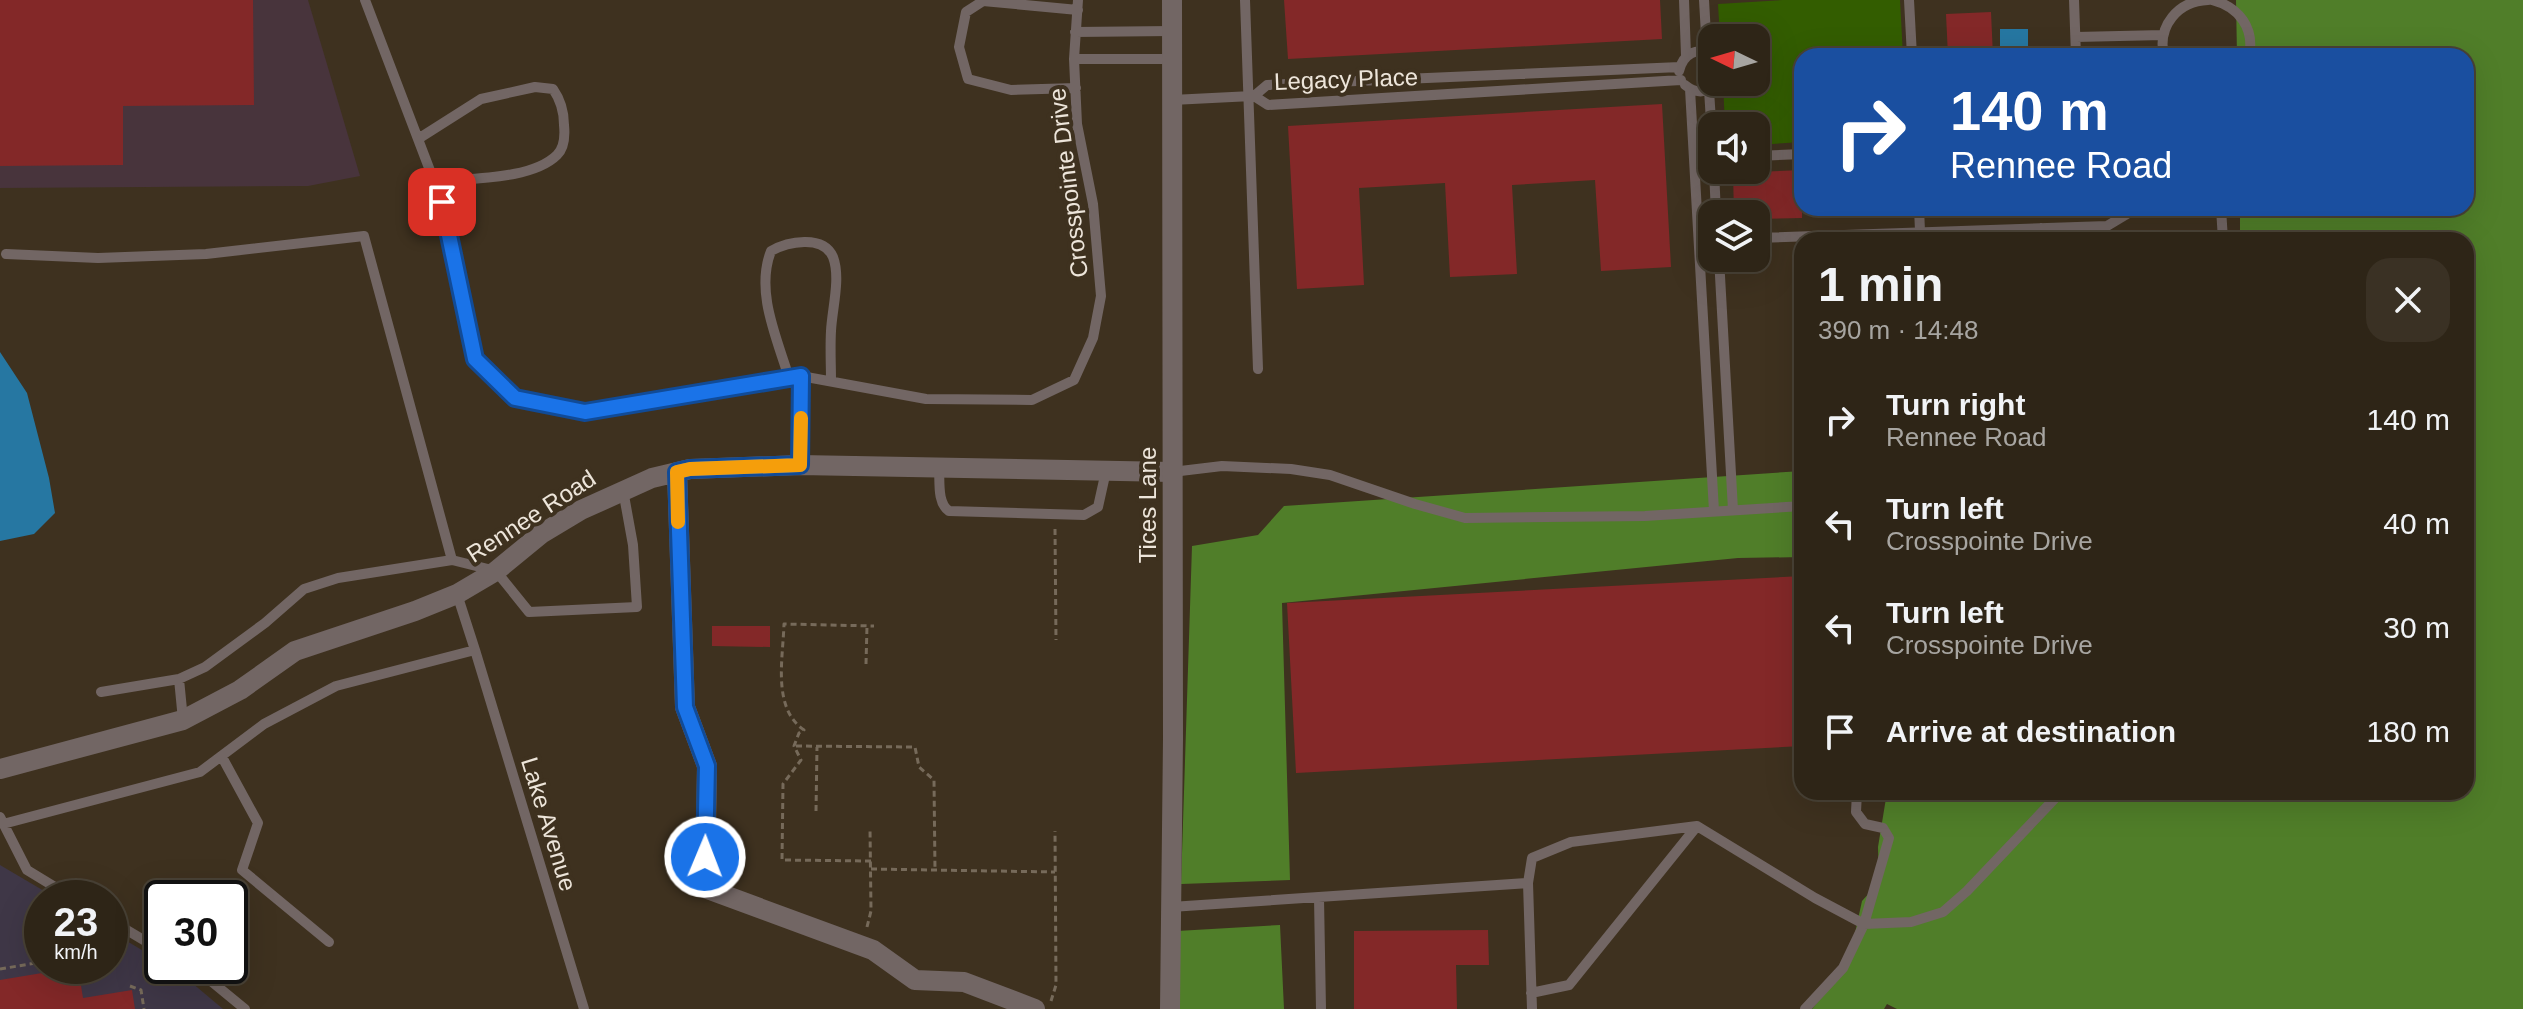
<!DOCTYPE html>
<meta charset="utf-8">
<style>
:root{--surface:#2e2517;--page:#3a3124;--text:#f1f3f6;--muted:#a7a5a1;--line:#494236}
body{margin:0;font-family:Helvetica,sans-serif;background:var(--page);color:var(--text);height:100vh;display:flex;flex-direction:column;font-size:30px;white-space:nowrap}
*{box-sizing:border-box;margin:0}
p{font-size:26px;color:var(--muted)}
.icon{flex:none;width:44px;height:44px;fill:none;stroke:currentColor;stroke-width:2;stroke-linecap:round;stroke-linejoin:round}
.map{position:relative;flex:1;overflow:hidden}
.side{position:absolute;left:1794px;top:232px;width:680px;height:568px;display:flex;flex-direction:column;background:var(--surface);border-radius:24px;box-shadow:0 8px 32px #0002,0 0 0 2px var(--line)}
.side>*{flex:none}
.banner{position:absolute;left:1794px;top:48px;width:680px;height:168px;border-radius:24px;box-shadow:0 8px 32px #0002,0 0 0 2px var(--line);background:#1a4fa0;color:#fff;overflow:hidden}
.needle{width:52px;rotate:275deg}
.tools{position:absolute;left:1698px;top:24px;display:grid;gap:16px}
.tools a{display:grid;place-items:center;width:72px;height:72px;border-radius:16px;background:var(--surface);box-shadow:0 8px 32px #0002,0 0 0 2px var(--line);font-size:40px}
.speed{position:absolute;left:24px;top:880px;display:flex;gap:16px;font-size:40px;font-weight:700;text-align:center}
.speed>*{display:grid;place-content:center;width:104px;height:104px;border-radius:50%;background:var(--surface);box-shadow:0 8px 32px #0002,0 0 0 2px var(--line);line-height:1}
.speed small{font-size:20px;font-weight:400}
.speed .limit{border:4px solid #111;border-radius:12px;background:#fff;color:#111}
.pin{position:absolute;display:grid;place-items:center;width:68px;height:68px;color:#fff;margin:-34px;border-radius:16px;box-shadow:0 4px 12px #0006}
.me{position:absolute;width:88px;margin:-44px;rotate:1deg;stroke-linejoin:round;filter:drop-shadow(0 0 6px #0008)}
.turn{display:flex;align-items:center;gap:28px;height:168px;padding:0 24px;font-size:36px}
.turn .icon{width:104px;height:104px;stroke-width:2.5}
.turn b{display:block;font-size:56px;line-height:68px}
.round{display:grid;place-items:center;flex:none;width:84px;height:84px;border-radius:24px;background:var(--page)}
.summary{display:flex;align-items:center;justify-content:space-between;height:136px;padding:0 24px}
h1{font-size:48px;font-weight:600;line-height:60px}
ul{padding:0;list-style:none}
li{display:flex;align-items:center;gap:24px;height:104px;padding:0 24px}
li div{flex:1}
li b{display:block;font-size:30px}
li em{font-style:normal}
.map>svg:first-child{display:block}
.commercial{fill:#48343c}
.education{fill:#3f3747}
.green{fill:#335d00}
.forest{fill:#507e29}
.water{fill:#2677a2}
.building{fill:#832828}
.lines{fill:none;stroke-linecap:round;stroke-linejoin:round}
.path{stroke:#766a5a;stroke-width:3;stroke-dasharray:6 4;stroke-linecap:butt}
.service{stroke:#726664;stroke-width:10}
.minor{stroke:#726664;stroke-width:20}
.tertiary{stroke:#726664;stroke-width:20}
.route-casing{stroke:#114b97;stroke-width:20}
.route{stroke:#1a73e8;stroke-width:14}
.slow{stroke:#f59e0b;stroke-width:14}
.labels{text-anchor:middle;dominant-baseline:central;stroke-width:8;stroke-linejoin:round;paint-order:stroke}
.street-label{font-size:24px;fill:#ede5da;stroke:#3e311f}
</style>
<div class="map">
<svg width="2523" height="1009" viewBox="0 0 2523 1009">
<rect width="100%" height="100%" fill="#3e311f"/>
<!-- commercial -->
<path class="commercial" d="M0 0H308L360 176 308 186 0 188Z"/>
<!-- education -->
<path class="education" d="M0 865 56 898H42V966H110V931L162 962V966H169L179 972 223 1009H0Z"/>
<!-- green -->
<path class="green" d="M1783 0H1900L1903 56H1802V142L1756 145V126H1725L1723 82H1756V38H1720L1718 4Z"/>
<!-- forest -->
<path class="forest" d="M2236 0H2523V1009H1897L1887 1004 1884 1009H1812L1848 965 1862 901 1879 882 1878 847 1887 792H2466V240H2240V208H2466V56H2237Z
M1802 471V557L1738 558 1282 603 1290 880 1181 884 1192 546 1258 535 1284 506Z
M1280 925 1284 1009H1179L1177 931Z"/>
<!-- water -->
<path class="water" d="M2000 29H2028V56H2000Z
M0 352 27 393 49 478 55 513 34 534 0 541Z"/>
<!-- building -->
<path class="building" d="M0 0H253L254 105 123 106V165L0 166Z
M1284 0H1660L1662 39 1288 59Z
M1991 12 1993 56H1948L1946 14Z
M1662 104 1671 267 1601 271 1595 180 1512 185 1517 274 1450 277 1445 183 1359 188 1364 285 1297 289 1288 126Z
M1802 170V218L1756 219V214H1734L1733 173Z
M1802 576V746L1296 773 1287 603Z
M712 626H770V647L712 646Z
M1488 930 1489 965H1456L1457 1009H1354V931Z
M78 967 83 998 132 990 135 1009H0V980Z"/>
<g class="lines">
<!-- path -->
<path class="path" d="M1055 529 1056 640
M866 664 867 626
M796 746 915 747 919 767 934 780 935 871
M816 811 817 747
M871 861 782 860 783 784 801 760 794 746 799 733 804 730C772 708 783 659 784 624L874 626
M871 869 1055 872
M867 927 871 911 870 828
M0 969 42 962
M130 986 141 990 144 1009
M1051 1001 1056 985 1055 831"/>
<!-- service -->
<path class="service" d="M365 0 442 202 475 359 515 398 585 412 801 376 926 399 1032 400 1074 380 1093 338 1101 296 1093 204 1077 124 1074 59 1078 0
M1245 0 1258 369
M1684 0 1686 55
M1704 0 1707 52
M1909 0 1912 56
M2074 0 2076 56
M2212 0C2239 7 2255 28 2249 56
M1075 32 1172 31
M2076 37 2163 35
M2164 56C2157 26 2178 1 2208 0
M1074 59H1172
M1679 71C1683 54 1697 46 1712 55
M1685 85C1696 94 1708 94 1717 82
M1076 88 1011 90 968 79 959 47 966 12 983 1 1078 10
M1690 89 1714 511
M1709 90 1712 137
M1254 96 1268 105 1681 80
M1254 96 1267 85 1680 67
M1172 100 1252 96
M418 139 481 99 535 87 553 89C560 99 564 113 564 125 565 135 565 147 557 155 532 180 469 178 434 182
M1756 156 1802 154
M1714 170 1716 214
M1919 208 1920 231
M2221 208 2223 240
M2041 228 2042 240
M1756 238 2107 226 2127 214V208
M6 254 98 258 206 254 364 236 452 560
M1719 258 1733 510
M789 378C777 338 755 292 771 251 787 242 823 234 833 257 841 278 832 309 831 331 830 348 831 365 831 381
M800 465 801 376
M939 468C940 482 937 503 949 511L1084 515 1098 507 1106 471
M1172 472 1222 466 1291 469 1330 475 1415 504 1465 518 1645 516 1802 506
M457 594 475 650
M179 679 183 720
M101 692 179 679 205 667 265 623 304 589 338 578 452 560 496 571 529 612 637 607 633 545 623 490
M222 757 258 823 242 870 329 942
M0 817 27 870 73 898
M3 824 200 772 264 724 336 686 475 650 584 1009
M1528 883 1532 858 1571 842 1697 826 1815 898 1864 924 1911 922 1943 912 1967 891 2061 792
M1319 898 1321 1009
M1171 907 1528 883 1532 1009
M110 920 162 951
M187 966 206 977 245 1009
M1531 993 1569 985 1697 826
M1805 1009 1843 968 1864 924 1889 838 1883 828 1865 824 1856 812 1857 792"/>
<!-- minor -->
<path class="minor" d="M677 472 685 707 707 766 705 888 873 950 915 980 964 982 1035 1009
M0 769 183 720 240 690 295 651 415 611 457 594 496 571 541 534 581 510 652 478 690 469 800 465 1172 472"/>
<!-- tertiary -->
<path class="tertiary" d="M1170 1009 1173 739 1172 0"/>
</g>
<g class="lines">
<!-- route casing -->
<g class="route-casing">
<path id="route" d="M442 202 475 359 515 398 585 412 801 376 800 465 690 469 677 472 685 707 707 766 705 857"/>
</g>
<!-- route -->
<use href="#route" class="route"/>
<!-- slow -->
<path class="slow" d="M678 522 677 472 690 469 800 465 801 418"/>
</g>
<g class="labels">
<!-- street labels -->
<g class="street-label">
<text transform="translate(1346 79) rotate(-2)">Legacy Place</text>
<text transform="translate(1068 183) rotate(-97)">Crosspointe Drive</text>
<text transform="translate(1147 505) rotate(-90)">Tices Lane</text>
<text transform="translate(531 516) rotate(-33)">Rennee Road</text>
<text transform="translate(549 824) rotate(73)">Lake Avenue</text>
</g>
</g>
</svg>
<div class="tools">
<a><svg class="needle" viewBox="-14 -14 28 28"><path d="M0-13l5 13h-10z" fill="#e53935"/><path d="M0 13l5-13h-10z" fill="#a7a5a1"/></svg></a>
<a><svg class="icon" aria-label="sound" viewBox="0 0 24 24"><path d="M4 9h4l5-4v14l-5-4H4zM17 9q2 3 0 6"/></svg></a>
<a><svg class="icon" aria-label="layers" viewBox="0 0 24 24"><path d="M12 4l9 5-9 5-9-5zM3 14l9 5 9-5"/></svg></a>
</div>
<div class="speed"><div>23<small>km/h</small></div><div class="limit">30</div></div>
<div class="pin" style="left:442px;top:202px;background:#d93025"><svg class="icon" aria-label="arrive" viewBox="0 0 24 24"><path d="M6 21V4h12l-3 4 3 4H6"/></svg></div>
<svg class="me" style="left:705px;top:857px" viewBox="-20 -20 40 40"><circle r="17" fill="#1a73e8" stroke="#fff" stroke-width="3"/><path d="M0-11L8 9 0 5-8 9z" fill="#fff"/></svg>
<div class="banner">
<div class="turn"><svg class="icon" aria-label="right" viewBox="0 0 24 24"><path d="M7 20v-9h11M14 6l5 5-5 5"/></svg><div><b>140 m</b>Rennee Road</div></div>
</div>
<section class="side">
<div class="summary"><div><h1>1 min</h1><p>390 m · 14:48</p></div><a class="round"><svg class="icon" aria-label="close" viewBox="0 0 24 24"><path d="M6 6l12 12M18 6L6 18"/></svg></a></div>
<ul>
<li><svg class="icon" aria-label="right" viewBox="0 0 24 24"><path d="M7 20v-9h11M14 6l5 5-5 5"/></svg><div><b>Turn right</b><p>Rennee Road</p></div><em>140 m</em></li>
<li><svg class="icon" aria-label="left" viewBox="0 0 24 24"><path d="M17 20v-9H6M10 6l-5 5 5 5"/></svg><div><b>Turn left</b><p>Crosspointe Drive</p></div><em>40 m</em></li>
<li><svg class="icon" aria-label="left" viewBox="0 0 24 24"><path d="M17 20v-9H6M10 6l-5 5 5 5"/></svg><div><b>Turn left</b><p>Crosspointe Drive</p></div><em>30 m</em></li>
<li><svg class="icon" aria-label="arrive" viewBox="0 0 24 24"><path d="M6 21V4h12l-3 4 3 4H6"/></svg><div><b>Arrive at destination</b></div><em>180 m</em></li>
</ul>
</section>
</div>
